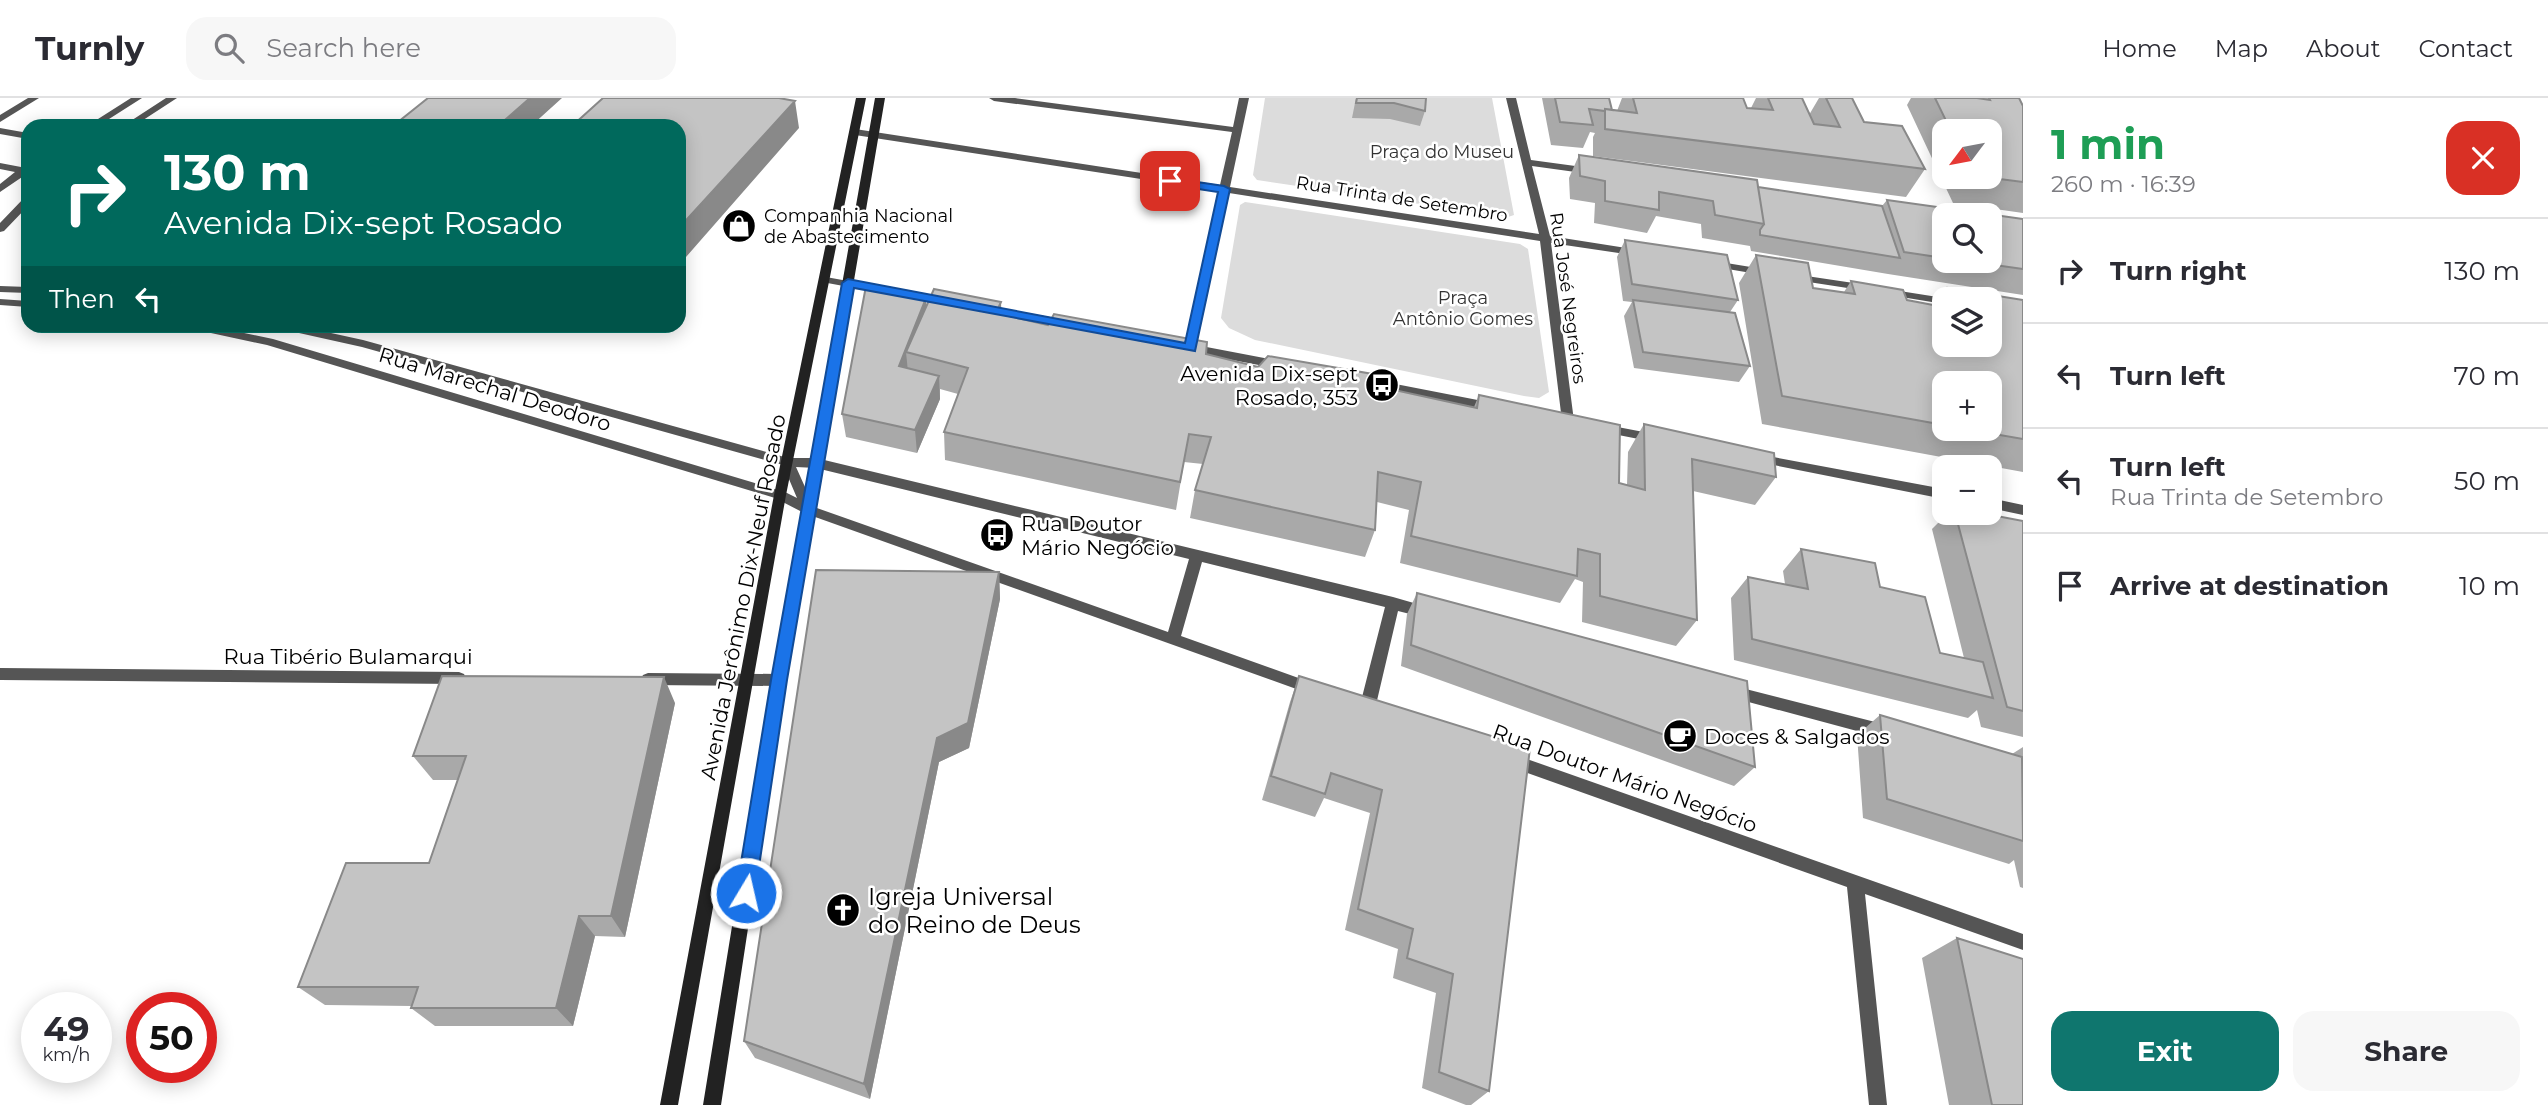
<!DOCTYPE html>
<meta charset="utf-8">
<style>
:root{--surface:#fff;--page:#f7f7f7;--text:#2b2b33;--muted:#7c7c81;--line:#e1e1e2;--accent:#0f766e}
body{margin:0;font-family:Montserrat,sans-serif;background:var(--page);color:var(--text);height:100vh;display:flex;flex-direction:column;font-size:26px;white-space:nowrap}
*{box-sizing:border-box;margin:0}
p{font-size:23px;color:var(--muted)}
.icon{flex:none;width:38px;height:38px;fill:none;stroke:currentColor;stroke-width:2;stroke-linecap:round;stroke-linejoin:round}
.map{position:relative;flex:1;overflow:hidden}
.drawer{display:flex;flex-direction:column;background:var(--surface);width:525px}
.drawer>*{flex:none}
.banner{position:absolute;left:21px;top:21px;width:665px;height:214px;border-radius:21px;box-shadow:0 4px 18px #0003;background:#00695c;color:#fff;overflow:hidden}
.needle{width:46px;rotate:238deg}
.controls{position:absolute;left:1932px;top:21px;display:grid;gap:14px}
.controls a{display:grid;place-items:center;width:70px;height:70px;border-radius:14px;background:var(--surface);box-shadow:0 4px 18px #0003;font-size:35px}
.speed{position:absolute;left:21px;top:894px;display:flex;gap:14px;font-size:35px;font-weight:700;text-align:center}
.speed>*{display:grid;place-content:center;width:91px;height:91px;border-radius:50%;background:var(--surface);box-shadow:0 4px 18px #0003;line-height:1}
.speed small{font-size:18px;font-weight:400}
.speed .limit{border:10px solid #d22;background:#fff;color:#111}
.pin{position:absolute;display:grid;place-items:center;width:60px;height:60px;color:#fff;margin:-30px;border-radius:14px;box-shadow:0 4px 10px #0006}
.me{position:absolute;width:77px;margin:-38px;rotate:9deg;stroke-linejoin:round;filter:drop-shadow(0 0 5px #0008)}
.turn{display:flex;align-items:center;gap:24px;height:147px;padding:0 28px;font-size:32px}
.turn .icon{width:91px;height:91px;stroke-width:2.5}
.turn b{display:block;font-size:49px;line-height:60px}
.then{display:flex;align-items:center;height:66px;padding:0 28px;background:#0003;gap:14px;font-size:26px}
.round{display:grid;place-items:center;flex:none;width:74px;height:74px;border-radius:21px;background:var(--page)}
.headline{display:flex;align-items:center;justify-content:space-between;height:119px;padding:0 28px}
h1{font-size:42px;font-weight:700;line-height:52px;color:#1e9e55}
.action{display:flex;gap:14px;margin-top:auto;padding:14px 28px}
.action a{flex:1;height:80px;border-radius:21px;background:var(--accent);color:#fff;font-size:28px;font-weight:700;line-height:80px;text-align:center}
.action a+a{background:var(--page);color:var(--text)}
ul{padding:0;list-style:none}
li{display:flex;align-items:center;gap:21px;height:105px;padding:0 28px;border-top:2px solid var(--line)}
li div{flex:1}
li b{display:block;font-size:26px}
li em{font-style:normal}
header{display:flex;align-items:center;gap:42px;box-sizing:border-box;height:98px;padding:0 35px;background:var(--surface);border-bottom:2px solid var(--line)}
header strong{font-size:33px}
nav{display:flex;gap:38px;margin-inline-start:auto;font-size:24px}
.search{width:490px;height:63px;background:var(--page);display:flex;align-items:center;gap:18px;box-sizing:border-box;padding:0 24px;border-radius:21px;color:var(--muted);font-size:26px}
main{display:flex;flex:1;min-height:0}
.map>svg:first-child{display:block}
.green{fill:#dcdcdc}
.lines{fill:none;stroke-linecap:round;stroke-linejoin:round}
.minor{fill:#555;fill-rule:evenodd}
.secondary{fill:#222;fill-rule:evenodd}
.wall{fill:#a9a9a9;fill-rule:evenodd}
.shaded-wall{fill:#898989}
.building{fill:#c4c4c4;stroke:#898989;stroke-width:2}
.route{fill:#1a73e8;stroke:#114b97;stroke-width:2}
.labels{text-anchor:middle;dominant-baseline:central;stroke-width:5;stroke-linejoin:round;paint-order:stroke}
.far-park-label{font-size:18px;fill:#333;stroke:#fff}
.far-street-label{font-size:18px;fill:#000;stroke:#fff}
.far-poi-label{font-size:18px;fill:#000;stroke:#fff;text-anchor:start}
.poi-label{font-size:21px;fill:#000;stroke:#fff;text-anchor:start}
.street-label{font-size:21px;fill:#000;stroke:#fff}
.near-poi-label{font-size:24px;fill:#000;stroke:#fff;text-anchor:start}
</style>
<header>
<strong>Turnly</strong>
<div class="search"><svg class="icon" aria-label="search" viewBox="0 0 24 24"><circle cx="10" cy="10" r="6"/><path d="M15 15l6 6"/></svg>Search here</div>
<nav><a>Home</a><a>Map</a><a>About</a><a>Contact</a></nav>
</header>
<main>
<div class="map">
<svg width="2023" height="1007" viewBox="0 0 2023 1007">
<rect width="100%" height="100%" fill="#fff"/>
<!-- green -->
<path class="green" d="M1265 0H1492L1514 117 1508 119 1257 82 1253 77Z
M1245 104 1520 146 1528 151 1549 294 1539 300 1524 298 1255 242 1229 230 1221 220 1240 107Z"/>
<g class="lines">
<!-- minor -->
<path class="minor" d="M28 0H39L0 24V17Z
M131 0H142L98 28H87Z
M166 0H177L134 28H123Z
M989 0H1015L1233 29 1239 0H1249L1230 89 1539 136 1506 0H1516L1531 62 1590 70 1595 73 1590 76 1532 68 1550 138 1639 152 1644 155 1639 158 1551 145 1574 323 1568 327 1562 323 1540 143 1229 95 1196 247 1280 263 1286 267 1280 271 1190 254 1184 250 1219 93 855 37 850 34 855 31 1220 87 1232 34 994 3Z
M0 30 28 35V41L0 36Z
M0 65 21 69 28 65V75L0 94V86L15 74 0 71Z
M28 99V108L4 133 0 134V125L24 100Z
M1714 163 1763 171 1768 174 1763 177 1710 168V164Z
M1793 176 1867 187 1872 190 1867 193 1789 181V177Z
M826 179 946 201 952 204 946 207 822 184V180Z
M0 188 28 189V195L0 194Z
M1887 191 1944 200 1948 201H1944V206L1883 196V192Z
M0 201 28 203V209L0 207Z
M983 207 1067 222 1073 226 1067 230 979 213V209Z
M191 228H211L273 241 785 394 797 400 783 367 362 249 281 231 279 228H299L363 242 788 360H816L1393 499 1431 510 1433 514 1431 518 1426 520 1398 513 1375 611 1372 616 1367 617 1362 616 1359 611 1385 509 1202 464 1181 538 1318 587 1320 591 1318 595 1313 597 804 415 775 400 267 247 197 232ZM796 369 816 370 1189 461 1168 534 814 409Z
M1375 282 1493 305 1499 309 1493 313 1371 289V283Z
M1602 326 1654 336 1660 340 1654 344 1598 333 1596 330Z
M1757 356 1944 391V401L1753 363 1751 360Z
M1990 400 2023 407V417L1990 410Z
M0 570 459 574 464 576 466 580 464 584 459 586 0 582Z
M648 575 779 576 784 578 786 582 784 586 779 588 648 587 643 585 641 581 643 577Z
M1730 587 1883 626 1888 628 1891 633 1888 638 1883 640 1730 599 1725 597 1723 593 1725 589Z
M1510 655 2023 836V852L1865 796 1887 1007H1869L1847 789 1505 667 1502 662 1505 657Z"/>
<!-- secondary -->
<path class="secondary" d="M856 0H866L786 397 678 1007H660L774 397Z
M875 0H885L786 582 721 1007H703L772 582Z"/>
</g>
<!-- wall -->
<path class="wall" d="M1356 0H1426L1425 13 1420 28 1390 21 1352 20Z
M1542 0H1609L1612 12 1617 13 1622 0H1743L1747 10H1751L1756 0H1802L1809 17 1819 0H1852L1864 24 1925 71 1906 99 1593 58V39L1595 35 1590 34 1583 50 1551 47Z
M1911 0H2019L2023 8V115L1953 105 1907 7ZM1944 33H1990V79H1944Z
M1579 57 1758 89 1882 108 1887 102 2023 121V197L1888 176 1751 153 1750 148 1702 140 1701 126 1656 118 1647 135 1594 125 1595 105 1570 101 1569 80ZM1944 117 1990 163H1944Z
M1625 142 1738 202 1730 214 1750 268 1739 284 1634 270 1624 218 1632 204 1623 203 1617 159Z
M1756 157 1813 190 1844 194 1851 183 1907 202 1935 207 1948 190 2023 202V374L1762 326 1739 185ZM1944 201H1990L1944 247ZM1944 285 1990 331H1944Z
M926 200V209L1001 217 1048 227 1206 256 1258 269 1394 292 1474 309 1479 297 1619 385 1627 387 1628 354 1644 326 1776 379 1755 407 1693 393 1697 522 1676 548 1582 524 1583 484 1575 481 1560 505 1400 465 1409 412 1377 404 1375 432 1365 459 1190 420 1195 392 1203 366 1184 364 1176 412 945 362 944 334 958 296 940 291V301L917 355 846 339 842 316Z
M1948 415H1981L2023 423V639L1981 629 1977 612 1968 620 1734 562 1731 500 1748 479 1785 486 1783 473 1801 451 1880 489 1940 555 1964 560 1932 431Z
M999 474 1000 501 969 650 939 664 870 1001 755 960 744 943Z
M1417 495 1755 669 1734 688 1401 568 1407 516Z
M1299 578 1530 650 1489 993 1471 1007H1466L1422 990 1436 895 1393 880 1398 851 1345 832 1370 715 1324 700 1315 719 1262 702 1290 604Z
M675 605 625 839 595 838 573 928H435L411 910 412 908 325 907 298 889 429 765 458 682H433L413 658Z
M1880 617 2012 656 2023 649V790L2020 789 2014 762 2009 766 1863 720 1857 637Z
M1957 840 2023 1007H1949L1922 860Z"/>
<!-- shaded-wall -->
<path class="shaded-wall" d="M530 0H562L531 28H498Z
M795 3 799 30 679 167V130Z
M926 200 927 223 906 254 908 274 899 268Z
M1001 204 1002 232 996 215Z
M939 278 940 301 917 355 915 332Z
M999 474 1000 501 969 650 939 664 870 1001 864 986 937 640Z
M664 579 675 605 625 839 611 818Z
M579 818 595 838 573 928 556 910Z"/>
<!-- building -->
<path class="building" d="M428 0H530L498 28H393Z
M603 0H779L795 3 679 130V28H572Z
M1357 0H1426L1425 13 1394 5H1356Z
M1555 0H1609L1612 12 1605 11V13L1589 11 1593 27 1560 24Z
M1633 0H1743L1747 10 1773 12 1768 0H1802L1814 26 1840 29 1826 0H1852L1864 24 1902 28 1925 71 1605 31V11L1637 15Z
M1935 0H1977L1990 2 1989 0H2019L2023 8V84L1984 79H1990V33H1951Z
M1579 57 1757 82 1764 126 1715 117 1713 103 1659 94V112L1605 103V83L1580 78Z
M1758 89 1882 108 1900 160 1760 137V132L1764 126Z
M1887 102 2023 121V171L1966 163H1990V117H1944V160L1904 154Z
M1625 142 1727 157 1738 202 1632 186Z
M1756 157 1808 165 1813 190 1855 196 1851 183 1903 192 1907 202 1944 209V247H1990V201H1952L1948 190 2023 202V341L1965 331H1990V285H1944V327L1782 298Z
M866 188 926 200 899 268 939 278 915 332 842 316Z
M934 191 1001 204 996 215 1048 227 1054 216 1207 244 1206 256 1258 269 1268 258 1390 279 1394 292 1477 310 1479 297 1620 327 1619 385 1645 392 1644 326 1774 355 1776 379 1692 361 1697 522 1600 498V456L1578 451 1577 478 1411 438 1421 384 1378 374 1375 432 1195 392 1211 339 1189 336 1180 384 944 334 968 270 906 254Z
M1633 202 1735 215 1750 268 1643 254Z
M1955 415H1981L2023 423V613L2007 609Z
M1801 451 1875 465 1880 489 1925 499 1940 555 1983 564 1993 600 1752 541 1748 479 1808 491Z
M816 472 999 474 968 625 937 640 864 986 744 943Z
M1417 495 1747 583 1755 669 1411 547Z
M442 578 664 579 611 818H579L556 910H411L418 889H298L346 765H429L466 658H413Z
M1299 578 1530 650 1489 993 1439 974 1453 876 1407 860 1413 831 1358 811 1382 692 1331 675 1325 696 1271 678Z
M1880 617 2022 659 2023 743 1887 701Z
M1957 840 2023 861V1007H1992Z"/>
<!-- route -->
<path class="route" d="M1170 80 1224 88 1230 91 1195 253 854 190 787 582 755 795 752 801 746 804 739 801 736 795 771 582 842 185 848 181 1185 245 1218 94 1166 86 1165 83Z"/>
<!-- icons -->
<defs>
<g id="shop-disc" transform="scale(1.75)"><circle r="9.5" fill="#000" stroke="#fff"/><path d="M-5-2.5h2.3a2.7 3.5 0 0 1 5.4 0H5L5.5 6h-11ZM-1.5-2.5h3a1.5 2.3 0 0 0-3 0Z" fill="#fff"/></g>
<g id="bus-disc" transform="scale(1.75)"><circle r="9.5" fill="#000" stroke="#fff"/><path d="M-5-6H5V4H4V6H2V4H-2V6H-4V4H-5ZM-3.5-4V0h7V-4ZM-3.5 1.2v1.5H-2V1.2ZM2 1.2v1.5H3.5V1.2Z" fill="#fff"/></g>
<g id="cafe-disc" transform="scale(1.75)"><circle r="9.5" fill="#000" stroke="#fff"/><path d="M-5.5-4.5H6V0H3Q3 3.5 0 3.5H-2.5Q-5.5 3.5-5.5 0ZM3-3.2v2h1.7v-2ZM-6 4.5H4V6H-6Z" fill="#fff"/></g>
<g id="church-disc" transform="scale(1.75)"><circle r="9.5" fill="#000" stroke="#fff"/><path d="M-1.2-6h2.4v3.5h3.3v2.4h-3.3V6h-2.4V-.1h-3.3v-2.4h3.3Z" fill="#fff"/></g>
</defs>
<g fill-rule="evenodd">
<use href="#shop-disc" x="739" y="128"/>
<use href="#bus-disc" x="1382" y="287"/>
<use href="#bus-disc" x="997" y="437"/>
<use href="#cafe-disc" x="1680" y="638"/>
<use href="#church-disc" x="843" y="812"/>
</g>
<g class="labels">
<!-- far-park labels -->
<g class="far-park-label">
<text x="1442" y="54">Praça do Museu</text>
<text x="1463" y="200">Praça<tspan x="1463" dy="21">Antônio Gomes</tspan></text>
</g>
<!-- far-street labels -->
<g class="far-street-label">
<text transform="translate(1402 101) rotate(9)">Rua Trinta de Setembro</text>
<text transform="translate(1568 200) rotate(82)">Rua José Negreiros</text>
</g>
<!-- far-poi labels -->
<g class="far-poi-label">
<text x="764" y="118">Companhia Nacional<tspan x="764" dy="21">de Abastecimento</tspan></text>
</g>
<!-- poi labels -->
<g class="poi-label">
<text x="1358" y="275" text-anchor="end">Avenida Dix-sept<tspan x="1358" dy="24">Rosado, 353</tspan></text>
<text x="1021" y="425">Rua Doutor<tspan x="1021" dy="24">Mário Negócio</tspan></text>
<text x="1704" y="638">Doces &amp; Salgados</text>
</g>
<!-- street labels -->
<g class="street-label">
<text transform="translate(495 291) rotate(17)">Rua Marechal Deodoro</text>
<text transform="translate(743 499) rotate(-79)">Avenida Jerônimo Dix-Neuf Rosado</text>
<text x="348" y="558">Rua Tibério Bulamarqui</text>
<text transform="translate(1625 680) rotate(20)">Rua Doutor Mário Negócio</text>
</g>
<!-- near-poi labels -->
<g class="near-poi-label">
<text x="868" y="798">Igreja Universal<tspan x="868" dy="28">do Reino de Deus</tspan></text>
</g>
</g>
</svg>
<div class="controls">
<a><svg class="needle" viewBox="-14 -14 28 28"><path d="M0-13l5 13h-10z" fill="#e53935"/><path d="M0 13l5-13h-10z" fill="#7c7c81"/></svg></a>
<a><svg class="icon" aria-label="search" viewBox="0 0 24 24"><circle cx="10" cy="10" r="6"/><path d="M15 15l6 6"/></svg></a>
<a><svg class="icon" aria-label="layers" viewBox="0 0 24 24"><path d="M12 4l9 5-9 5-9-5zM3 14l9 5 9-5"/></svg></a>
<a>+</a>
<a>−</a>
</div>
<div class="speed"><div>49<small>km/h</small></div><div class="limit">50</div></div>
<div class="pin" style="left:1170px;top:83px;background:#d93025"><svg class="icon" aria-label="arrive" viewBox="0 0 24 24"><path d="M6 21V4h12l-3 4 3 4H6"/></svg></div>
<svg class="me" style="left:746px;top:795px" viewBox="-20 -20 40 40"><circle r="17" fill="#1a73e8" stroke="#fff" stroke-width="3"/><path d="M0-11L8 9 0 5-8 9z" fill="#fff"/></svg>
<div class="banner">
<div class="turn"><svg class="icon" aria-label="right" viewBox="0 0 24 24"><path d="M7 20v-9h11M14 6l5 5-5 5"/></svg><div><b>130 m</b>Avenida Dix-sept Rosado</div></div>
<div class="then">Then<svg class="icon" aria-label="left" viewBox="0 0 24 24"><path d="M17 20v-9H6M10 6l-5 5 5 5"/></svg></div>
</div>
</div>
<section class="drawer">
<div class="headline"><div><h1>1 min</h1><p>260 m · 16:39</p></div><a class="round" style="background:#d93025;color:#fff"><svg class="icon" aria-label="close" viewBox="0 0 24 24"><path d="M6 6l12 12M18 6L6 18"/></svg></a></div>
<ul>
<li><svg class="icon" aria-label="right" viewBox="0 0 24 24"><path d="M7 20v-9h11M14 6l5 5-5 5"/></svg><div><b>Turn right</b></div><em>130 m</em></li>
<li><svg class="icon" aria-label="left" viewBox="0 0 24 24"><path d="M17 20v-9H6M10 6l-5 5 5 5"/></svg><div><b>Turn left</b></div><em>70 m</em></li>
<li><svg class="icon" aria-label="left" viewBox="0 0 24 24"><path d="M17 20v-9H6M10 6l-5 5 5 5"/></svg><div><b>Turn left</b><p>Rua Trinta de Setembro</p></div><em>50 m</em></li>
<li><svg class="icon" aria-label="arrive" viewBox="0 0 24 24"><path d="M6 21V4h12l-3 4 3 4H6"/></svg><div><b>Arrive at destination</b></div><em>10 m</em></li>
</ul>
<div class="action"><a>Exit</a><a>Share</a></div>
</section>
</main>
